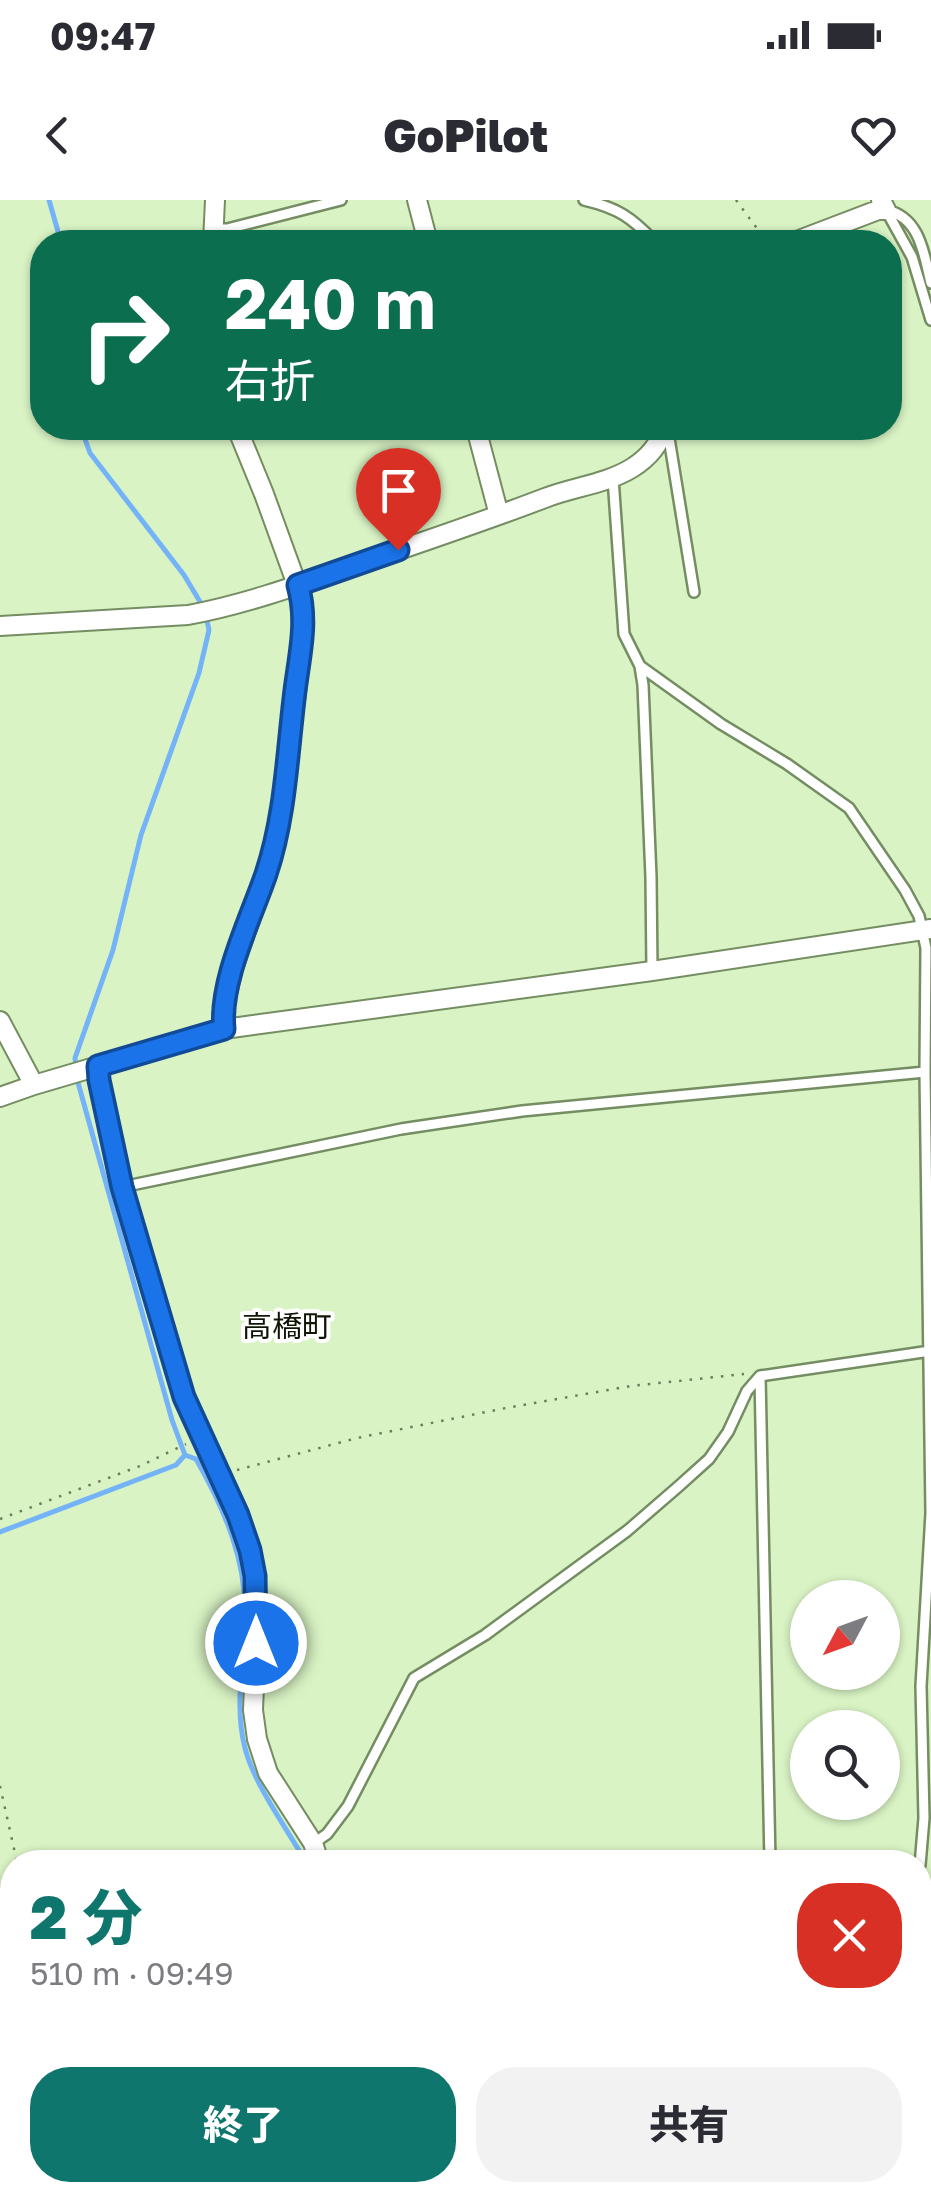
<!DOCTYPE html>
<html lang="ja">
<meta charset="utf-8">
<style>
:root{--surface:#fff;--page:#f2f2f3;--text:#2b2b33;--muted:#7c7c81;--accent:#0f766e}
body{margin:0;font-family:"Golos Text","Noto Sans JP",sans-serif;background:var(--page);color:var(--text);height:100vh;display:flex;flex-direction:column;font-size:38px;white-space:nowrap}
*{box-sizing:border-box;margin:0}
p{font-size:32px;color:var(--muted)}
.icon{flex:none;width:55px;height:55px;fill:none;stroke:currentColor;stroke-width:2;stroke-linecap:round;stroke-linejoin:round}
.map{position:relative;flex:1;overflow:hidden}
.sheet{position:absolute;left:0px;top:1650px;width:932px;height:352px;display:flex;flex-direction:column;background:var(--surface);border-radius:40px 40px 0 0;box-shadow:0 2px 8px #0004}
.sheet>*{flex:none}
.banner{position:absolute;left:30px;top:30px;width:872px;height:210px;border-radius:40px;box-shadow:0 2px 8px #0004;background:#0b6e4f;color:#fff;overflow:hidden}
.needle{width:65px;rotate:229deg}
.tools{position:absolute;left:790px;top:1380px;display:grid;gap:20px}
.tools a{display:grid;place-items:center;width:110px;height:110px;border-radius:50%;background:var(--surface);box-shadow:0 2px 8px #0004;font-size:50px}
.pin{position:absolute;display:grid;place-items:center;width:85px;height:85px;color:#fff;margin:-102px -42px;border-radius:50% 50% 50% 0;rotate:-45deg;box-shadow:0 0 10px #0007}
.pin .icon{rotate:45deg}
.me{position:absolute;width:110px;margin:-55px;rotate:0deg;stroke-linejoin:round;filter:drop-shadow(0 0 8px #0008)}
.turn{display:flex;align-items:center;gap:35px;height:210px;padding:0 30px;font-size:45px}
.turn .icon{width:130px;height:130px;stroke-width:2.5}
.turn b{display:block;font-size:70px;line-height:85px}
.round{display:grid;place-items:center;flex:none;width:105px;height:105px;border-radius:40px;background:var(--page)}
.overview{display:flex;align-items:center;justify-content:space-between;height:170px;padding:0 30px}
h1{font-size:60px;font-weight:800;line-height:75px;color:var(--accent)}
.primary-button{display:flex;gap:20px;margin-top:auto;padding:20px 30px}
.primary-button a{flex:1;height:115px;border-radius:40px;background:var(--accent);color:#fff;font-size:40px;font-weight:800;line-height:115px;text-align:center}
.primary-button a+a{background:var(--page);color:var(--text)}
.status{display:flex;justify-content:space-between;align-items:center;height:70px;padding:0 50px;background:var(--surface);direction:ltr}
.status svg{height:28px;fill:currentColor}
header{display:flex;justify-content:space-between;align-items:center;height:130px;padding:0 30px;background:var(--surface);font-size:45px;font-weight:800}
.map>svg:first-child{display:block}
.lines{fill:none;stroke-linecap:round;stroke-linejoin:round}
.stream{stroke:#74b3f8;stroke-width:5}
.lane-casing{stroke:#758d62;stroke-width:14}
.street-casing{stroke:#758d62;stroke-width:22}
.path{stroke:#6c7d5e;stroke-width:2.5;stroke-dasharray:2.5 8;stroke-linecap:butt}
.lane{stroke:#fff;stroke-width:9}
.street{stroke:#fff;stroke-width:18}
.route-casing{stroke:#114b97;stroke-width:25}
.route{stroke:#1a73e8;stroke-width:18}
.labels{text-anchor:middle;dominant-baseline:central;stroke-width:8;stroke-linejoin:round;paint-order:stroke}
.quarter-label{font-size:30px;fill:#0e1606;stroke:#fff}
</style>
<div class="status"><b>09:47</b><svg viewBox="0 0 49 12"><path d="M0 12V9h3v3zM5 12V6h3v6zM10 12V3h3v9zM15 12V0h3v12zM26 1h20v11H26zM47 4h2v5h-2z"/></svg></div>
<header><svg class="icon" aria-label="back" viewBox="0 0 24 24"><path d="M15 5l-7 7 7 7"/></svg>GoPilot<svg class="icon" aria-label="heart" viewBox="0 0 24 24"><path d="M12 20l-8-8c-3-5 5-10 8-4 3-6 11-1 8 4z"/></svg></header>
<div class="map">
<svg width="931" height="2001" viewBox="0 0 931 2001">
<rect width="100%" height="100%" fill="#d9f3c4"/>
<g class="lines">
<!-- stream -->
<path class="stream" d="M49 0 61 42
M81 228 90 253 184 375 202 405
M76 868 75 858 113 750 141 635 199 473 209 430 206 416
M77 879 172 1220 185 1255 196 1259C224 1308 247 1361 245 1418 244 1461 234 1506 245 1548 254 1584 287 1629 306 1662
M0 1332 176 1265 185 1255"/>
<!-- lane casing -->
<g class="lane-casing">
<path id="lane" d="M584 0C618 8 631 17 655 42
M886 10 912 57 931 120
M886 10C920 17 924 54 931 83
M215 29H227L341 0
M668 232 694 392
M613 278 624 434 640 466 721 524 787 564 849 608 905 690 919 716 926 748 925 872 931 1313 921 1486 924 1618 920 1665
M640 466 643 485 651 677 652 771
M122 987 401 929 522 911 925 872
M760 1176 770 1662
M314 1643 327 1634 348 1606 414 1478 485 1435 627 1331 679 1286 709 1259 728 1232 747 1191 760 1176 930 1151
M545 1990 546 2001
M839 2001 842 1990"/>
</g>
<!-- street casing -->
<g class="street-casing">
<path id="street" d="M417 0 428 42
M213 42 215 0
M794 42 878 10H886L881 0
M476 228 499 315
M0 426 188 415C248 404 307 382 364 362 425 341 485 321 545 298 573 287 606 284 632 268 648 258 659 246 664 228
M0 821 34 885
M224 829 222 815 233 768 267 671 281 613 303 436V405L297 385 264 294 237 228
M98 866 99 881 122 987 184 1197 238 1315 250 1351 255 1377 257 1416 253 1510 257 1539 268 1573 313 1643 319 1662
M0 897 34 885 224 829 652 771 931 729
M265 2001 267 1990"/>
</g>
<!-- path -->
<path class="path" d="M736 0 767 42
M237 1270 357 1238 506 1208 631 1186 744 1174
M0 1319 140 1266 186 1244
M0 1586 17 1662
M0 1801 12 1796
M920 1868 931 1817
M94 1990 97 2001
M887 2001 890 1990"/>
<!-- lane -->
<use href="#lane" class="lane"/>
<!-- street -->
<use href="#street" class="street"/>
</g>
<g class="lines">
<!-- route casing -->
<g class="route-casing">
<path id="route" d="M256 1443 255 1376 250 1350 238 1315 184 1197 122 987 99 880 98 866 224 829C219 782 251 718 266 674 285 617 287 558 294 499 298 460 309 424 298 385L398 350"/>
</g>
<!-- route -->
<use href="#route" class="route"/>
</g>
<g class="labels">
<!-- quarter labels -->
<g class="quarter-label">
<text x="287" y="1126">高橋町</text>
</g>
</g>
</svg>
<div class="tools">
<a><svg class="needle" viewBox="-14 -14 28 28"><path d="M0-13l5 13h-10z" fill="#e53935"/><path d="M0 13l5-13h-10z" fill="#7c7c81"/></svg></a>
<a><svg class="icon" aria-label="search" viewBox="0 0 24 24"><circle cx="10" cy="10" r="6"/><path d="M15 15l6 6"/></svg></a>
</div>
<div class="pin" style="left:398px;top:350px;background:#d93025"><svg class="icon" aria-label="arrive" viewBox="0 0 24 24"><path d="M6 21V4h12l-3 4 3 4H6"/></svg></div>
<svg class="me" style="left:256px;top:1443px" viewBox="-20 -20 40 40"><circle r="17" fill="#1a73e8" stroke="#fff" stroke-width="3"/><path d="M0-11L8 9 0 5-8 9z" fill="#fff"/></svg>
<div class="banner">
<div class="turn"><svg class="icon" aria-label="right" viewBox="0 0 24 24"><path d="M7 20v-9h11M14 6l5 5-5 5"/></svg><div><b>240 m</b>右折</div></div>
</div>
<section class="sheet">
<div class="overview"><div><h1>2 分</h1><p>510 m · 09:49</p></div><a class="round" style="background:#d93025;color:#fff"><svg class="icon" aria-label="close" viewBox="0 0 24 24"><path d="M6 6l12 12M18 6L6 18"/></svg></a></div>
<div class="primary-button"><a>終了</a><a>共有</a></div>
</section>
</div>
